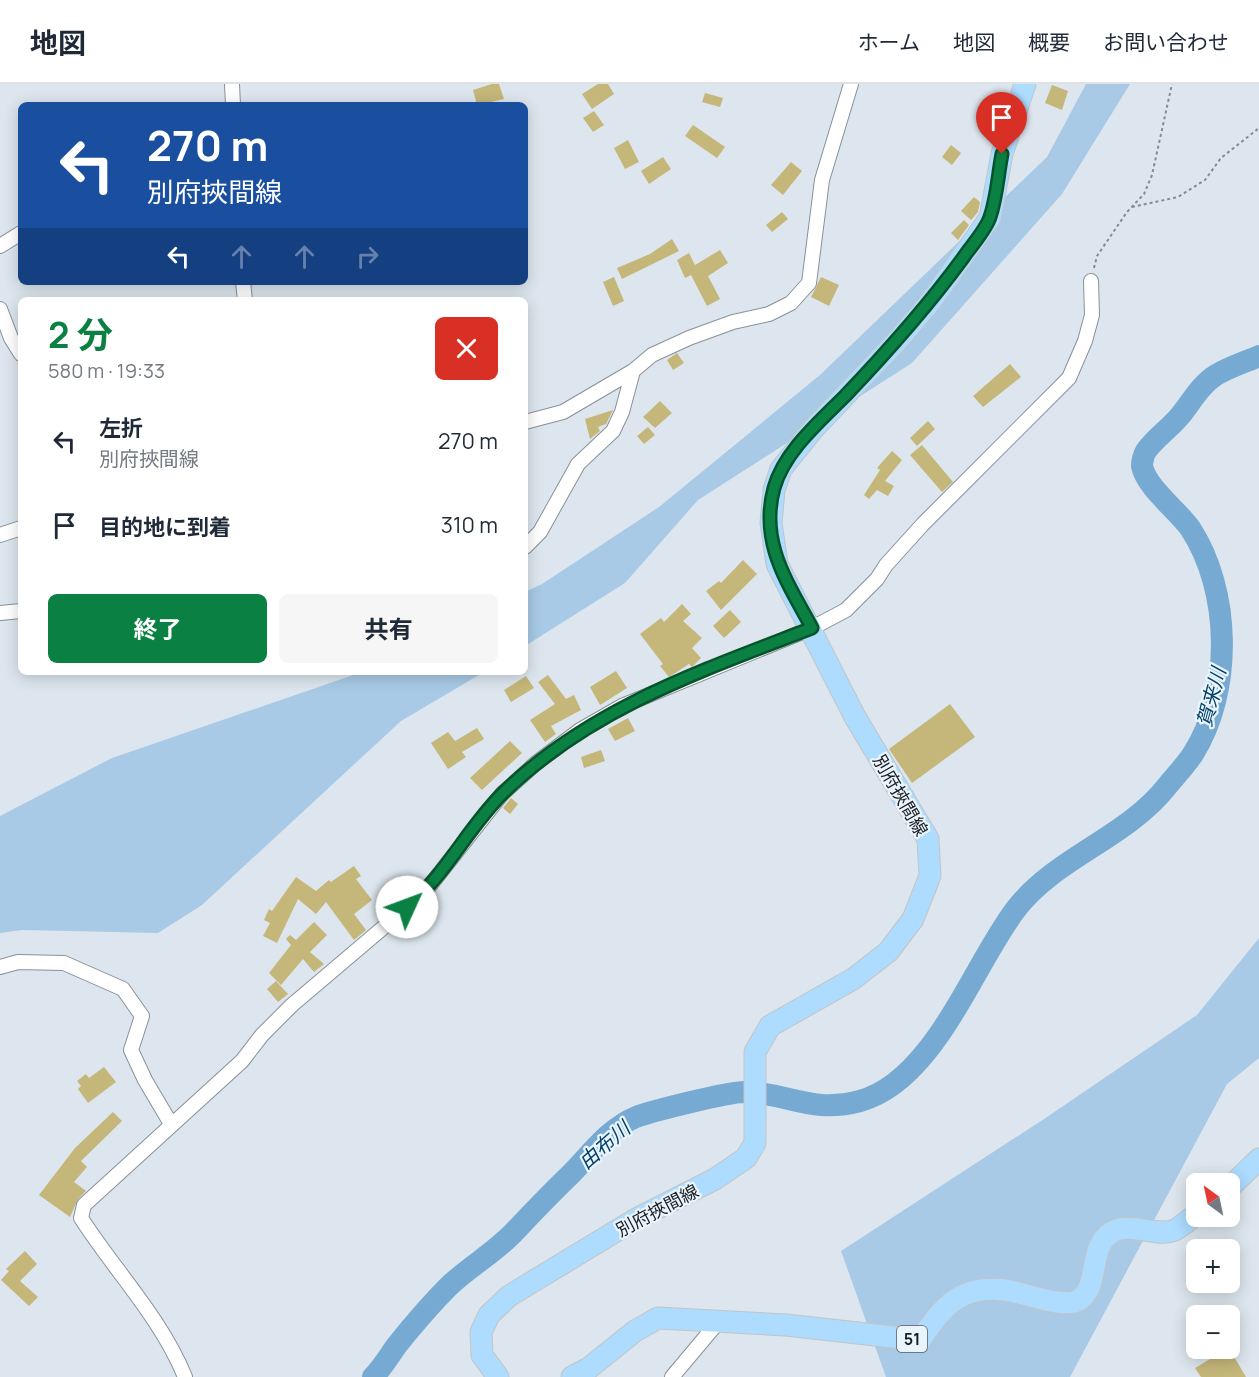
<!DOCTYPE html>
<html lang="ja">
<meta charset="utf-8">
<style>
:root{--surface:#fff;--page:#f6f6f7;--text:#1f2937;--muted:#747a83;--line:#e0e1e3;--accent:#0b8043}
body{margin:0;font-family:Manrope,"Noto Sans JP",sans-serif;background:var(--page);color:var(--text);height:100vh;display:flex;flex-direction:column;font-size:22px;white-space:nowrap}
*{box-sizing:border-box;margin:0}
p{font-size:20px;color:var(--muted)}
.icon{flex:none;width:33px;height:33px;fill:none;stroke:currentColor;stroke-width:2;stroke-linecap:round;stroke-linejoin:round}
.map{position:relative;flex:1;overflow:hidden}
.details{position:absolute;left:18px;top:213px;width:510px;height:378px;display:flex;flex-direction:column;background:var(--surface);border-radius:9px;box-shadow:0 3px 15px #0003}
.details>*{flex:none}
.banner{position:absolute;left:18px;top:18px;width:510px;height:183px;border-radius:9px;box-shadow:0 3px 15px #0003;background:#1a4fa0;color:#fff;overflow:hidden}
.needle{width:39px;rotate:327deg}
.controls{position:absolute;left:1186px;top:1089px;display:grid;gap:12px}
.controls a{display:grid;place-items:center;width:54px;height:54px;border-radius:9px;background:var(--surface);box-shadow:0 3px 15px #0003;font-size:30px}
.pin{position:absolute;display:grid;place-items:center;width:51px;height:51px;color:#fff;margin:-62px -26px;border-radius:50% 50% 50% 0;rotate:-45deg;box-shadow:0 0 6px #0007}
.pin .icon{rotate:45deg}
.me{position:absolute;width:66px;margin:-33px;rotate:47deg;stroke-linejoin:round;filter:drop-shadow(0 0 4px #0008)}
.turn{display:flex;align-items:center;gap:21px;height:126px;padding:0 30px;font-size:27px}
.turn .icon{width:78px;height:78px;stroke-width:2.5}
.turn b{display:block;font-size:42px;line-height:51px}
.lanes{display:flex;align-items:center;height:57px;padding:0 30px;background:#0003;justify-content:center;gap:30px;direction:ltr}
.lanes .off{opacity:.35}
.round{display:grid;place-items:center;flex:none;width:63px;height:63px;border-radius:9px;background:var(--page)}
.overview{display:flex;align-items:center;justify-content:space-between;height:102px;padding:0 30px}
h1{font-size:36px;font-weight:700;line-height:45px;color:var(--accent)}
.cta{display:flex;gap:12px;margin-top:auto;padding:12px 30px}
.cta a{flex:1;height:69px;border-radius:9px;background:var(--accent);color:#fff;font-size:24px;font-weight:700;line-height:69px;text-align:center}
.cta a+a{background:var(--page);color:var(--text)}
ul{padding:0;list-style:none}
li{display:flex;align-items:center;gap:18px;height:84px;padding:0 30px}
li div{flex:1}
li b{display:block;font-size:22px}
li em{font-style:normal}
header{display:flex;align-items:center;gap:36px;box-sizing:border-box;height:84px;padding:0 30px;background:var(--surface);border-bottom:2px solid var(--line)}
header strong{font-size:28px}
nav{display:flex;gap:33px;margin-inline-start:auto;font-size:21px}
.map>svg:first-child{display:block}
.green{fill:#a8cae6}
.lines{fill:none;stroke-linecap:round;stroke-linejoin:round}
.river{stroke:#76aad2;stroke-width:22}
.building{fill:#c5b67a}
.street-casing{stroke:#889199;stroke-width:16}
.primary-casing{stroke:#c3c4c5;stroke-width:23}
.path{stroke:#848b91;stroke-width:2;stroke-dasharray:3 3;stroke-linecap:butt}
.street{stroke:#fff;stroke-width:14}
.primary{stroke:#addcff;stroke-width:21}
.route-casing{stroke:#07532c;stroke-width:15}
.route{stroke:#0b8043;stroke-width:10}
.labels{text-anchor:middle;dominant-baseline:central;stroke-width:4.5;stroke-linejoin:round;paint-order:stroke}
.shield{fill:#eaf4fc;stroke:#585e62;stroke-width:1.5}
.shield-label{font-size:16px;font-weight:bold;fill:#191d20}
.street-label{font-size:18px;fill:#191d20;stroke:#eaf4fc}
.water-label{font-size:20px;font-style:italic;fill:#004269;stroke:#eaf4fc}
</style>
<header>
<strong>地図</strong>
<nav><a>ホーム</a><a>地図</a><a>概要</a><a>お問い合わせ</a></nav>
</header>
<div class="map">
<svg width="1259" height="1293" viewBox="0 0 1259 1293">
<rect width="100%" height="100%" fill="#dde6ee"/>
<!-- green -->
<path class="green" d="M1086 0H1130L1062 110 912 279 698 416 625 499 525 562V508L542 500 659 423 820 291 1047 73Z
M362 588H484L401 637 202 821 158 849 22 846 0 849V732L112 674Z
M1259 854V974L1227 1000 1070 1293H886L841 1167 1047 1033 1197 931Z"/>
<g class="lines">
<!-- river -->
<path class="river" d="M373 1293C383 1283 389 1272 397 1261 413 1241 430 1221 449 1202 470 1182 496 1168 516 1146 534 1127 552 1108 571 1090 591 1070 608 1045 636 1033 652 1027 728 1008 744 1008 789 1009 811 1030 860 1017 934 997 973 881 1016 825 1056 773 1127 754 1168 701 1176 691 1186 681 1193 670 1233 607 1231 506 1190 444 1178 427 1146 403 1142 382 1142 377 1144 370 1146 367 1155 354 1169 345 1179 333 1191 319 1200 301 1216 291 1229 283 1245 278 1259 272"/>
</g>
<!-- building -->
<path class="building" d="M492 0H499L504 15 477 21 473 6Z
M598 0H608L614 10 592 25 582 10Z
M1052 1 1068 7 1062 26 1045 19Z
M705 9 723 14 720 23 702 18Z
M594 27 604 41 593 48 583 34Z
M693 41 725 63 717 74 685 52Z
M628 56 639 78 625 85 614 64Z
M951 61 961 69 952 81 942 73Z
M663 73 671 85 649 100 641 87Z
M791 78 802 87 783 111 771 101Z
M974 113 980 118 978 128 971 136 961 127Z
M782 128 788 135 772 148 766 141Z
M964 136 969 141 958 156 951 149Z
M672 155 679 167 622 195 617 184 650 170Z
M720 166 728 179 708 192 720 215 707 222 691 191 685 194 677 176 689 169 695 181Z
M614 193 624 217 613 222 603 198Z
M821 193 839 201 829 222 811 213Z
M677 269 684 279 673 286 667 276Z
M1010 280 1021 293 983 323 973 312Z
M660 317 672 329 655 344 643 333Z
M613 326 606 340 598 343 600 347 590 355 585 335Z
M928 337 935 345 917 362 910 354Z
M648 343 655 351 644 360 637 352Z
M922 361 953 398 942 408 910 371Z
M892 367 902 376 885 397 894 402 888 412 877 406 869 415 864 411 880 386 877 384Z
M743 476 757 490 721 526 706 507 719 497 721 499Z
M682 520 691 530 683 537 702 554 692 564 701 574 692 583 689 580 669 593 660 582 663 580 640 550 661 534 664 538Z
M730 526 741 538 724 554 713 542Z
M616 587 627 604 600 621 590 603Z
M548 591 566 615 574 611 581 626 551 642 556 650 545 658 530 636 555 620 538 598Z
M526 592 534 604 511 618 504 606Z
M950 620 975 653 912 699 889 665Z
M628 634 635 647 615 657 608 645Z
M477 644 484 655 462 668 466 673 448 685 431 659 448 648 455 657Z
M510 657 522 669 482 706 470 694Z
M601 666 605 677 584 684 581 673Z
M511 714 518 720 510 730 503 724Z
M354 782 361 792 356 795 372 816 354 830 366 846 354 856 326 818 316 830 298 815 277 859 263 852 270 839 264 836 269 825 272 827 296 793 316 807 329 796 331 798Z
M314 838 327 851 310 868 324 880 314 888 303 875 281 901 269 889 291 861 286 855 290 851 296 856Z
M276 897 288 910 278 918 267 905Z
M104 983 116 998 88 1019 78 1005 81 1002 77 997 86 990 89 994Z
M113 1028 122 1037 81 1077 87 1083 74 1098 86 1107 78 1115 70 1133 39 1111 75 1064Z
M25 1167 37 1180 20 1197 38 1213 29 1222 1 1196 9 1187 6 1185Z
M1229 1264 1246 1293H1201L1195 1284Z"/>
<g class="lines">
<!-- street casing -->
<g class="street-casing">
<path id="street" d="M232 0 233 21
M0 162 21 149
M243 198 245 216
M0 225 11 254 21 270
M525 338 563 328 633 287 652 271 689 254 733 238 769 230 791 219 809 199 822 96 851 0
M0 451 21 444
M525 463 540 448 578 380 613 347 622 328 633 287
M0 529 21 527
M0 883 18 878 64 879 123 905 142 932 131 966 145 996 171 1040
M185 1293C161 1234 115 1187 81 1134L84 1121 242 977 262 951 292 921 424 809 502 710 535 680 580 646 622 622 812 544 846 526 877 495 886 481 923 440 1069 294 1085 257 1092 231 1091 197
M672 1293 719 1237"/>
</g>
<!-- primary casing -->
<g class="primary-casing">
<path id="primary" d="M1230 1103 1259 1075
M498 1293 482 1271 481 1248 489 1231 509 1212 636 1135 715 1095 746 1074 755 1059V968L770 942 853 895 888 868 913 835 930 792 928 755 855 633 777 480 771 439 774 406 781 385 814 344 897 257 931 217 990 134 1002 70 1025 0
M572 1293 589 1284 635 1247 658 1234 786 1241 920 1256C943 1223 959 1201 1004 1206 1022 1208 1039 1216 1057 1218 1064 1219 1073 1220 1079 1216 1101 1201 1087 1163 1112 1148 1131 1137 1155 1154 1175 1146 1182 1142 1190 1135 1197 1130"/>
</g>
<!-- path -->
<path class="path" d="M1132 123 1178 113 1205 96 1221 74 1259 44
M1094 184 1097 172 1127 128 1144 110 1152 91 1172 0"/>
<!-- street -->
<use href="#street" class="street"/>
<!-- primary -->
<use href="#primary" class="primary"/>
</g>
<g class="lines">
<!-- route casing -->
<g class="route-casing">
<path id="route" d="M407 823C446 791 468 743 504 708 591 624 701 587 812 544 788 499 759 459 774 404 784 368 819 338 845 312 887 268 927 223 963 174 971 162 986 146 990 133 997 113 998 90 1002 70"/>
</g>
<!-- route -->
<use href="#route" class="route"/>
</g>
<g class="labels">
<!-- shield labels -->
<rect class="shield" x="897" y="1242" width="30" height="26" rx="4.5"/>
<g class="shield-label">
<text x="912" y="1255">51</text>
</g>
<!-- street labels -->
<g class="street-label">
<text transform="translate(901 711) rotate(60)">別府挾間線</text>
<text transform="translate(657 1126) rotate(-28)">別府挾間線</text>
</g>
<!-- water labels -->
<g class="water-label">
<text transform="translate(1211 613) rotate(-75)">賀来川</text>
<text transform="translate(604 1061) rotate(-41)">由布川</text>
</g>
</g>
</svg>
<div class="controls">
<a><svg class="needle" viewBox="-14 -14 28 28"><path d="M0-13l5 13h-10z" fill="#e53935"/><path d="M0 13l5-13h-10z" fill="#747a83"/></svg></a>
<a>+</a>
<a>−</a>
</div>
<div class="pin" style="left:1002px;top:70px;background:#d93025"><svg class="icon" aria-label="arrive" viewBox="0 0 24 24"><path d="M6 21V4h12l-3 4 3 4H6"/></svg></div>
<svg class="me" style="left:407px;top:823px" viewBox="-20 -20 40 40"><circle r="19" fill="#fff"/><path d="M0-13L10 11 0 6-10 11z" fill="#0b8043"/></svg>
<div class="banner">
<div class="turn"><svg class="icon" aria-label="left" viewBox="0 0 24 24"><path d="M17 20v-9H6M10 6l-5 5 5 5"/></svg><div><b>270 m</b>別府挾間線</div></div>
<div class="lanes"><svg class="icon" aria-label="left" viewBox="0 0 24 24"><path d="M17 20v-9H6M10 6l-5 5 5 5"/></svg><svg class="icon off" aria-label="ahead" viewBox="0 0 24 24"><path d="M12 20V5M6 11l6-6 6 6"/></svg><svg class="icon off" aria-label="ahead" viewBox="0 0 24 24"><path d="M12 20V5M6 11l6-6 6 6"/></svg><svg class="icon off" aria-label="right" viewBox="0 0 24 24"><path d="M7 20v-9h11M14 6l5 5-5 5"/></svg></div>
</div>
<section class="details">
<div class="overview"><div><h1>2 分</h1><p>580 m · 19:33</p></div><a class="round" style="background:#d93025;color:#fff"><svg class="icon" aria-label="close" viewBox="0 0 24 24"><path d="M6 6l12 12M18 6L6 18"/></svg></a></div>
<ul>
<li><svg class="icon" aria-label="left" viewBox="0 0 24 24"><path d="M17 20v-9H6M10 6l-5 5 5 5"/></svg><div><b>左折</b><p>別府挾間線</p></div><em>270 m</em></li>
<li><svg class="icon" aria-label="arrive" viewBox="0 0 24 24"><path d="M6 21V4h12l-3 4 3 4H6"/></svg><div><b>目的地に到着</b></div><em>310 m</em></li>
</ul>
<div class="cta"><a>終了</a><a>共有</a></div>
</section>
</div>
